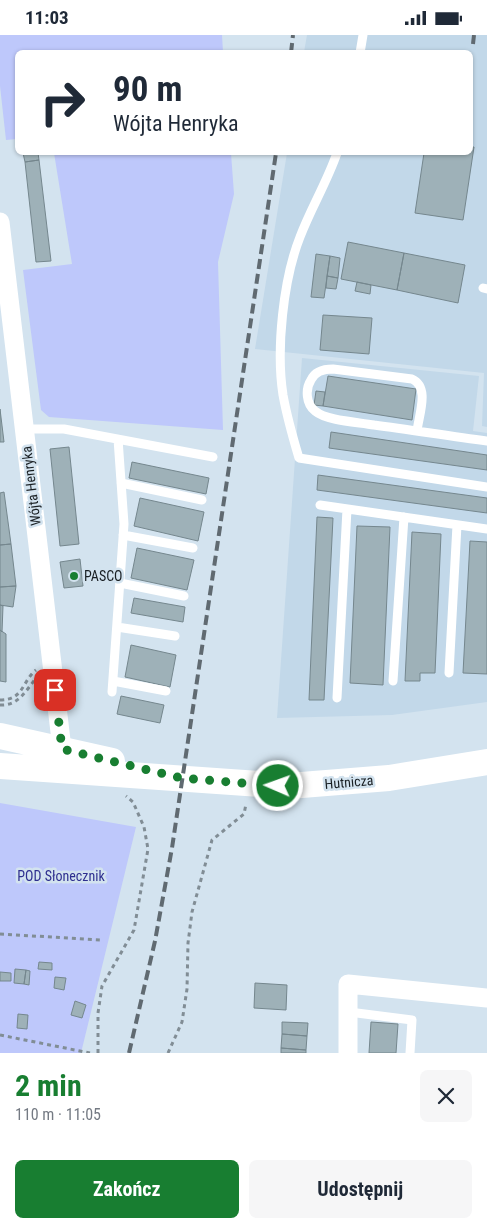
<!DOCTYPE html>
<html lang="pl">
<meta charset="utf-8">
<style>
:root{--surface:#fff;--page:#f6f6f7;--text:#1f2937;--muted:#747a83;--accent:#187e31}
body{margin:0;font-family:"Roboto Condensed",sans-serif;background:var(--page);color:var(--text);height:100vh;display:flex;flex-direction:column;font-size:19px;white-space:nowrap}
*{box-sizing:border-box;margin:0}
p{font-size:16px;color:var(--muted)}
.icon{flex:none;width:28px;height:28px;fill:none;stroke:currentColor;stroke-width:2;stroke-linecap:round;stroke-linejoin:round}
.map{position:relative;height:1018px;overflow:hidden}
.side{display:flex;flex-direction:column;background:var(--surface);flex:1}
.side>*{flex:none}
.hud{position:absolute;left:15px;top:15px;width:458px;height:105px;border-radius:8px;box-shadow:0 1px 4px #0004;background:#fff;color:var(--text);overflow:hidden}
.pin{position:absolute;display:grid;place-items:center;width:42px;height:42px;color:#fff;margin:-21px;border-radius:10px;box-shadow:0 2px 8px #0006}
.me{position:absolute;width:55px;margin:-28px;rotate:272deg;stroke-linejoin:round;filter:drop-shadow(0 0 4px #0008)}
.turn{display:flex;align-items:center;gap:18px;height:105px;padding:0 15px;font-size:22px}
.turn .icon{width:65px;height:65px;stroke-width:2.5}
.turn b{display:block;font-size:35px;line-height:42px}
.round{display:grid;place-items:center;flex:none;width:52px;height:52px;border-radius:8px;background:var(--page)}
.head{display:flex;align-items:center;justify-content:space-between;height:85px;padding:0 15px}
h1{font-size:30px;font-weight:700;line-height:38px;color:var(--accent)}
.cta{display:flex;gap:10px;margin-top:auto;padding:10px 15px}
.cta a{flex:1;height:58px;border-radius:8px;background:var(--accent);color:#fff;font-size:20px;font-weight:700;line-height:58px;text-align:center}
.cta a+a{background:var(--page);color:var(--text)}
.status{display:flex;justify-content:space-between;align-items:center;height:35px;padding:0 25px;background:var(--surface);direction:ltr}
.status svg{height:14px;fill:currentColor}
.map>svg:first-child{display:block}
.built{fill:#c2d8e9}
.green{fill:#bec8fb}
.building{fill:#9eb1b8;stroke:#75878e}
.lines{fill:none;stroke-linecap:round;stroke-linejoin:round}
.path{stroke:#818d95;stroke-width:3;stroke-dasharray:4 4;stroke-linecap:butt}
.lane{stroke:#fff;stroke-width:9}
.street{stroke:#fff;stroke-width:19}
.secondary{stroke:#fff;stroke-width:26}
.rail{stroke:#606a71;stroke-width:4;stroke-dasharray:10 5;stroke-linecap:butt}
.route{stroke:#187e31;stroke-width:9;stroke-dasharray:0 16.2}
.poi-dot{fill:#187e31;stroke:#d3e3ef;stroke-width:2}
.labels{text-anchor:middle;dominant-baseline:central;stroke-width:5;stroke-linejoin:round;paint-order:stroke}
.street-label{font-size:14px;fill:#191f23;stroke:#d3e3ef}
.poi-label{font-size:14px;fill:#191f23;stroke:#d3e3ef;text-anchor:start}
.park-label{font-size:14px;fill:#2e2f8f;stroke:#d3e3ef}
</style>
<div class="status"><b>11:03</b><svg viewBox="0 0 49 12"><path d="M0 12V9h3v3zM5 12V6h3v6zM10 12V3h3v9zM15 12V0h3v12zM26 1h20v11H26zM47 4h2v5h-2z"/></svg></div>
<div class="map">
<svg width="487" height="1018" viewBox="0 0 487 1018">
<rect width="100%" height="100%" fill="#d3e3ef"/>
<!-- built -->
<path class="built" d="M307 0H487V392L482 391 484 338 255 314 287 118H470V18L304 17Z
M302 323 479 341 473 396 487 398V667L392 680 277 683Z"/>
<!-- green -->
<path class="green" d="M0 0H222L223 17 18 18 17 104 6 105 0 51Z
M54 118H231L234 159 218 227 223 395 49 382 41 375 23 235 72 229Z
M0 768 136 792 81 1018H0Z"/>
<!-- building -->
<path class="building" d="M470 112H474L463 185 415 178 424 118H470Z
M23 118H38L39 125 25 127Z
M39 125 51 226 36 227 25 127Z
M348 207 404 218 397 255 341 244Z
M404 218 465 230 458 268 397 255Z
M316 219 330 221 324 263 311 262Z
M330 221 340 223 338 243 327 241Z
M327 241 338 243 336 254 326 253Z
M357 247 371 250 370 259 355 256Z
M323 280 372 283 369 319 320 315Z
M328 341 416 354 412 385 323 371Z
M316 356 325 357 323 371 314 370Z
M0 374 4 407H0Z
M331 397 487 420V435L329 413Z
M69 412 79 509 60 511 50 414Z
M132 427 209 443 206 459 129 443Z
M318 440 487 463V478L317 455Z
M4 457 11 509 0 510V458Z
M140 463 204 477 198 506 134 491Z
M317 482 333 483 324 665H309Z
M357 491 390 492 383 650 350 648Z
M412 497 441 499 435 638H420V646H405Z
M470 506 487 507V639L463 638Z
M11 509 16 551 0 552V510Z
M137 513 194 525 187 555 131 543Z
M80 524 83 551 64 553 60 527Z
M16 551 13 572 0 570V552Z
M134 563 185 572 183 587 131 578Z
M0 570 3 571 2 597 0 595Z
M0 595 6 599V647L0 646Z
M131 610 176 620 170 652 125 642Z
M121 661 164 670 160 688 117 679Z
M39 927 52 928V935L38 934Z
M15 934 26 935 24 949 14 948Z
M26 935 30 936 29 950 24 949Z
M0 937 11 938V946H0Z
M55 942 66 943 64 955 54 953Z
M255 948 287 950 286 975 254 973Z
M75 966 86 970 82 983 71 980Z
M18 979 28 980 27 994 17 993Z
M282 987 308 988 307 1001 282 999Z
M371 987 398 989 396 1018H369Z
M282 999 307 1001 306 1015 281 1013Z
M281 1013 306 1015V1018H281Z"/>
<g class="lines">
<!-- path -->
<path class="path" d="M0 665C24 665 22 646 36 635
M0 670C19 671 26 655 37 642
M0 899 101 905
M0 1000 90 1018
M98 1018V978L102 951 134 895 148 814 144 792 133 767 126 761
M168 1018 182 987 187 954 188 908 192 877 212 805 244 779 246 769"/>
<!-- lane -->
<path class="lane" d="M360 18 363 0
M337 118C327 147 311 173 300 202 283 245 276 315 283 360 287 382 293 403 299 423L487 452
M483 253 487 254
M25 394H64L213 422
M417 396C419 379 430 352 412 344L333 334C324 334 315 336 311 345 305 354 306 369 315 376 327 386 358 387 374 390 412 395 449 401 487 406
M121 448 202 465
M320 470 487 494
M123 500 193 513
M120 548 184 561
M117 592 175 601
M449 638 457 490
M113 646 166 656
M393 646 404 482
M112 657 124 489 118 404
M337 663 347 474
M349 977 412 985 410 1018"/>
<!-- street -->
<path class="street" d="M0 187 62 714 66 724
M348 1018V949L487 963"/>
<!-- secondary -->
<path class="secondary" d="M0 701 112 726
M0 731 289 751 389 743 487 727"/>
<!-- rail -->
<path class="rail" d="M473 9 474 0
M291 18 293 0
M129 1018 155 906 172 813 276 118"/>
</g>
<g class="lines">
<!-- route -->
<path class="route" d="M55 655 62 714 181 743 278 751"/>
</g>
<!-- markers -->
<circle class="poi-dot" cx="74" cy="541" r="5"/>
<g class="labels">
<!-- street labels -->
<g class="street-label">
<text transform="translate(31 451) rotate(-97)">Wójta Henryka</text>
<text transform="translate(349 747) rotate(-5)">Hutnicza</text>
</g>
<!-- poi labels -->
<g class="poi-label">
<text x="84" y="541">PASCO</text>
</g>
<!-- park labels -->
<g class="park-label">
<text x="61" y="841">POD Słonecznik</text>
</g>
</g>
</svg>
<div class="pin" style="left:55px;top:655px;background:#d93025"><svg class="icon" aria-label="arrive" viewBox="0 0 24 24"><path d="M6 21V4h12l-3 4 3 4H6"/></svg></div>
<svg class="me" style="left:278px;top:751px" viewBox="-20 -20 40 40"><circle r="17" fill="#187e31" stroke="#fff" stroke-width="3"/><path d="M0-11L8 9 0 5-8 9z" fill="#fff"/></svg>
<div class="hud">
<div class="turn"><svg class="icon" aria-label="right" viewBox="0 0 24 24"><path d="M7 20v-9h11M14 6l5 5-5 5"/></svg><div><b>90 m</b>Wójta Henryka</div></div>
</div>
</div>
<section class="side">
<div class="head"><div><h1>2 min</h1><p>110 m · 11:05</p></div><a class="round"><svg class="icon" aria-label="close" viewBox="0 0 24 24"><path d="M6 6l12 12M18 6L6 18"/></svg></a></div>
<div class="cta"><a>Zakończ</a><a>Udostępnij</a></div>
</section>
